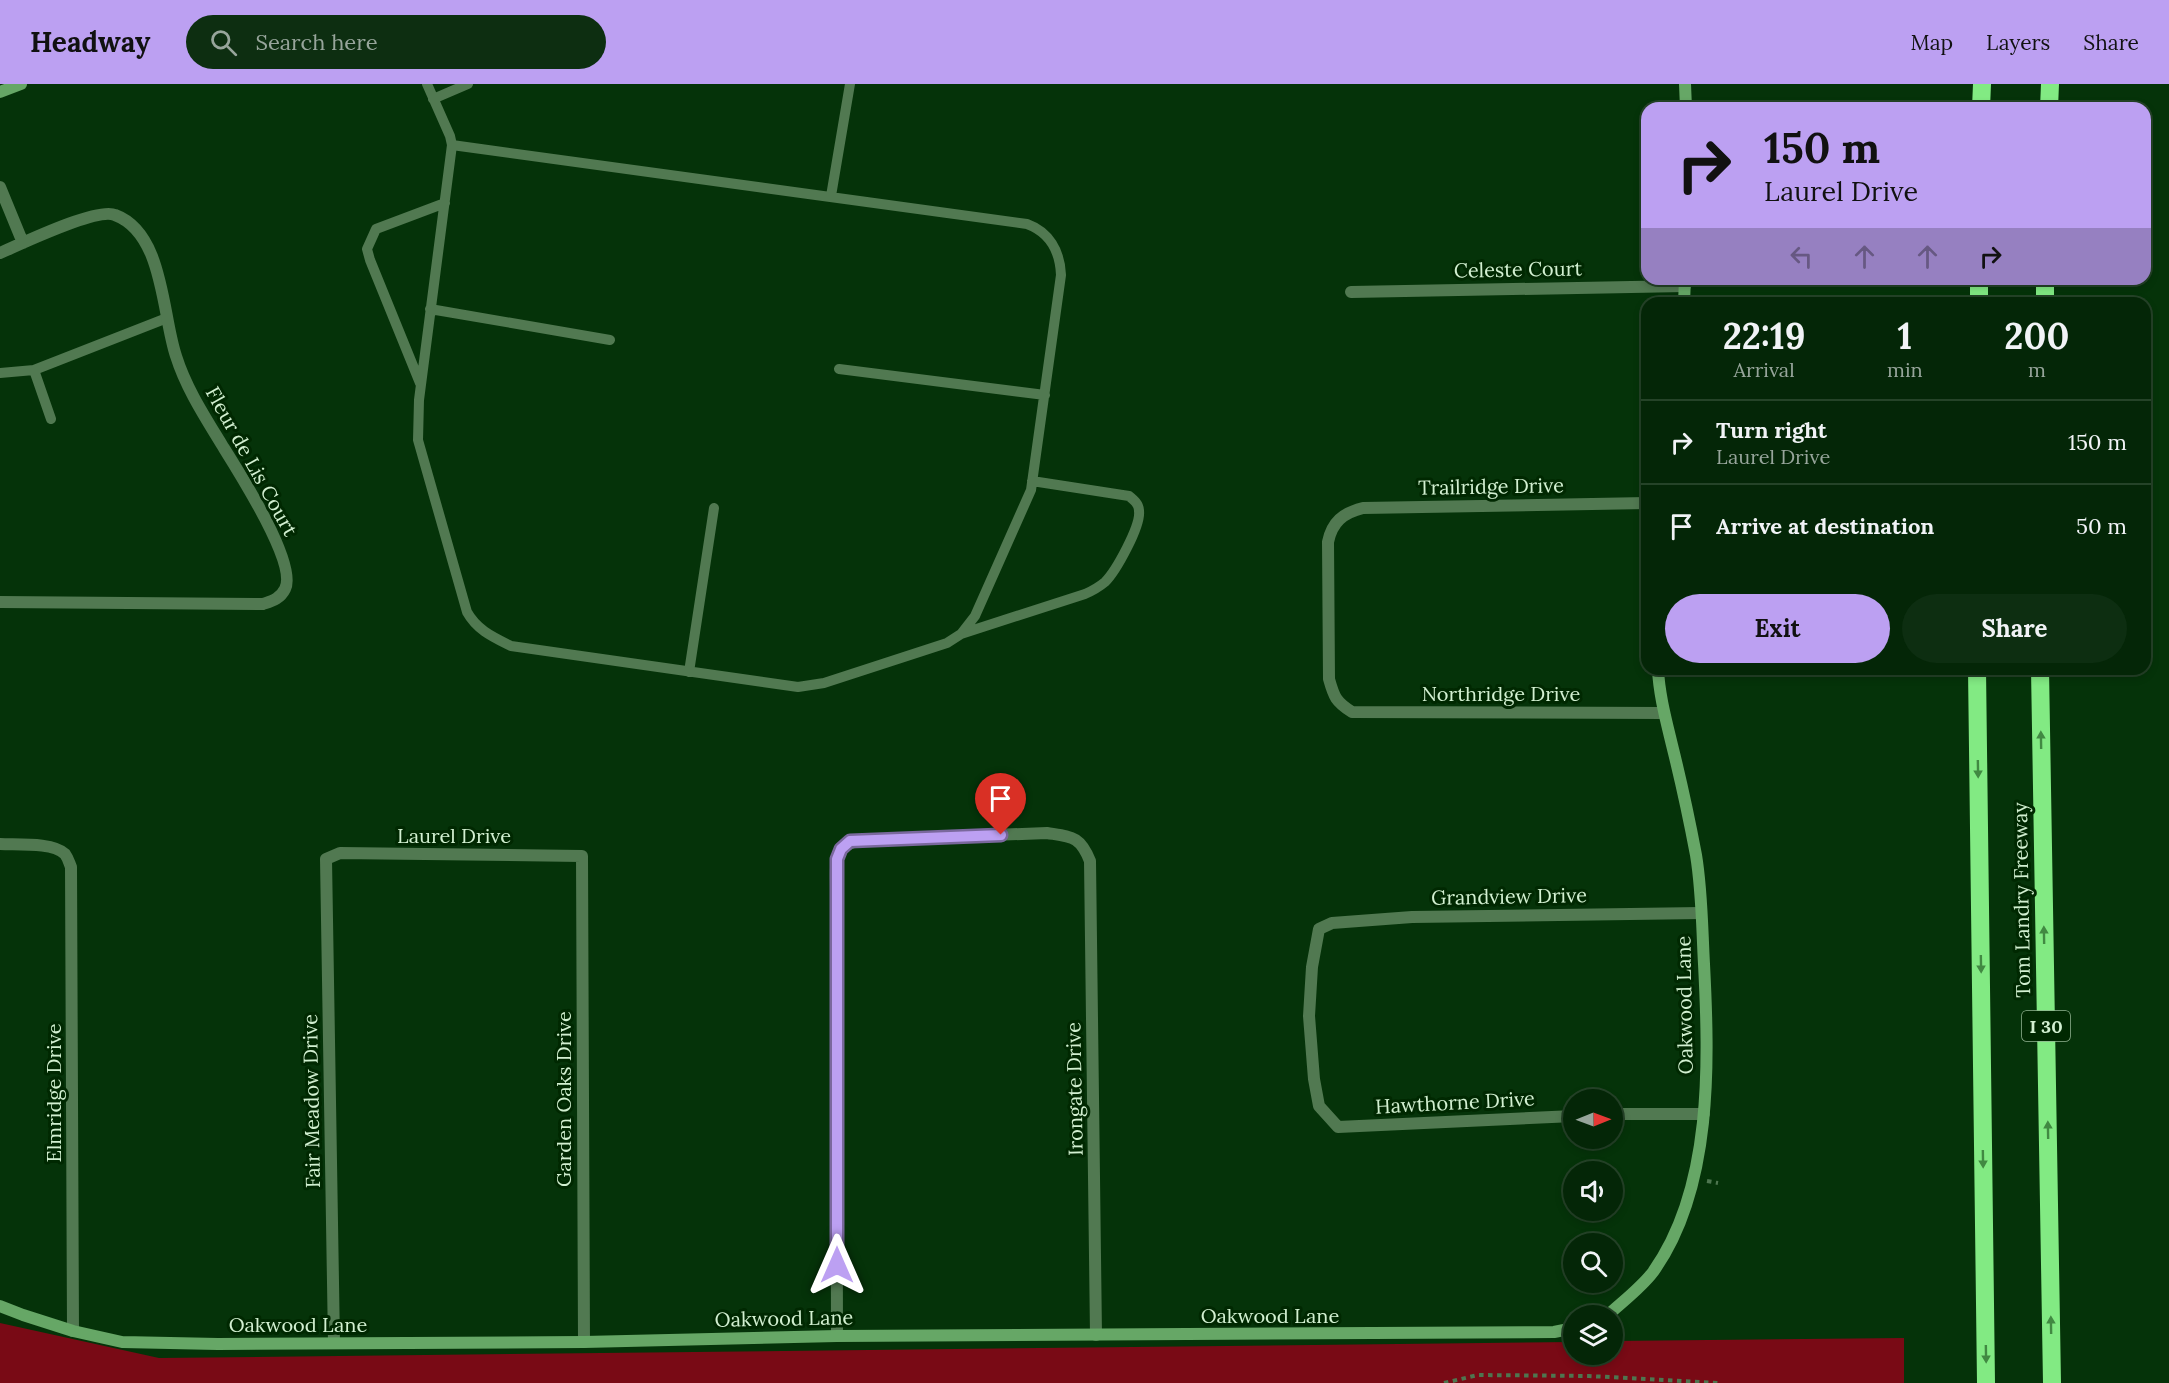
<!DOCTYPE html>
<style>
:root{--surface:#042607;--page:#0d2e11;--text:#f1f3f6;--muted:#97a59b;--line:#254328;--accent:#bca0f2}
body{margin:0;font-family:Lora,serif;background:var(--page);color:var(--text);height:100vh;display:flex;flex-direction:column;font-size:22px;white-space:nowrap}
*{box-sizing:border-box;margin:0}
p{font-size:20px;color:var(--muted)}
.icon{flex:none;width:33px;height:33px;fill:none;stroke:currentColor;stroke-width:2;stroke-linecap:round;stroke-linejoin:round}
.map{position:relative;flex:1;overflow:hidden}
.side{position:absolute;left:1641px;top:213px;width:510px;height:378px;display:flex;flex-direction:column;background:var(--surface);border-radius:18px;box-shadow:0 3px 9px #0003,0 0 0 2px var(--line)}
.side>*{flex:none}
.banner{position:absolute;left:1641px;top:18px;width:510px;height:183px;border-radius:18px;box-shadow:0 3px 9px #0003,0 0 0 2px var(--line);background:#bca0f2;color:#111;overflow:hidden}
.needle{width:39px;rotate:89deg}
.controls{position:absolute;left:1563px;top:1005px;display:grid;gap:12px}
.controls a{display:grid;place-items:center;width:60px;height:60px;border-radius:50%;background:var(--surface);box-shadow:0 3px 9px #0003,0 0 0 2px var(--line);font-size:30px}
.pin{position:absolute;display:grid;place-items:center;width:51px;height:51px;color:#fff;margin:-62px -26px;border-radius:50% 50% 50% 0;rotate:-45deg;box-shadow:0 0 6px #0007}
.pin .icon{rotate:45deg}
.me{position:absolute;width:66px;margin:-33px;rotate:0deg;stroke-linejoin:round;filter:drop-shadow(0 0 4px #0008)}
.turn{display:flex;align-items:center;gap:21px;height:126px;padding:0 24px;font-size:27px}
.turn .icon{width:78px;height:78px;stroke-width:2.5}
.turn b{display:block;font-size:42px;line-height:51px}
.lanes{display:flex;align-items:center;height:57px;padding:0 24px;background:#0003;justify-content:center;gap:30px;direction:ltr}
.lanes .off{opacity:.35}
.eta{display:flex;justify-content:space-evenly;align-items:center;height:102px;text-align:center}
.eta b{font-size:36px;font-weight:800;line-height:42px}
.primary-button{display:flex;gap:12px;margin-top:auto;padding:12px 24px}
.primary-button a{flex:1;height:69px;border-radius:36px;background:var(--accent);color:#111;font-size:24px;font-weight:800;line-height:69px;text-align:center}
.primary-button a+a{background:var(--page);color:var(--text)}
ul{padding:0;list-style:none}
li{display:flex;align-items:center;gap:18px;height:84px;padding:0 24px;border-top:2px solid var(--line)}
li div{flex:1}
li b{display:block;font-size:22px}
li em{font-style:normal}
header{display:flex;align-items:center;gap:36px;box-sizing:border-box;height:84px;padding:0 30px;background:var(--accent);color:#111}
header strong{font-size:28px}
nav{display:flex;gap:33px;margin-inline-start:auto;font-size:21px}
.search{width:420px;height:54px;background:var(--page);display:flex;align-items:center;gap:15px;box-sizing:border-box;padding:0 21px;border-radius:33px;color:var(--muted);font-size:22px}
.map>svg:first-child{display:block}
.green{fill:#790a15}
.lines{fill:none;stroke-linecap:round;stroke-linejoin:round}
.path{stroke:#4e7650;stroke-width:4;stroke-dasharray:4.5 4.5;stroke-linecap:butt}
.lane{stroke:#517951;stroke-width:10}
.street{stroke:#517951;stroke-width:12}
.secondary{stroke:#66a766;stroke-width:12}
.highway{stroke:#82ea83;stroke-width:18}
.oneway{fill:#418942}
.route-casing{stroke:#7a689d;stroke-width:15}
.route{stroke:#bca0f2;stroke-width:10}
.labels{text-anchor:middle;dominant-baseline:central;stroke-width:6;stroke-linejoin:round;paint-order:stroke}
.shield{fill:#002801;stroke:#93b493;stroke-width:1.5}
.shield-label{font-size:18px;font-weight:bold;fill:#d2f0d1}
.street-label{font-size:20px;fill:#d2f0d1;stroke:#002801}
</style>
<header>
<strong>Headway</strong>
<div class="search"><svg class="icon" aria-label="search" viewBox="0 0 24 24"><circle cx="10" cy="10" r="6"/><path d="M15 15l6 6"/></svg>Search here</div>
<nav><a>Map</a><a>Layers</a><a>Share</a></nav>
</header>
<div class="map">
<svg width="2169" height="1299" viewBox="0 0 2169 1299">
<rect width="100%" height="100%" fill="#053309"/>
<!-- green -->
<path class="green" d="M0 1239 159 1274 1573 1258 1574 1270H1612L1613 1257 1904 1254V1299H0Z"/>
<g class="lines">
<!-- path -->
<path class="path" d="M1707 1097 1718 1099
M1444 1299 1478 1291 1589 1292 1719 1299"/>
<!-- lane -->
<path class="lane" d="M427 0 450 52 452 61 419 316 418 356 467 528C477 546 493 553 511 562L798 603 824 599 947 559 961 550 975 532 1031 406 1061 191C1060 167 1049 148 1027 140L452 61
M433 15 468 0
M831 112 850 0
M430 225 610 256
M839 285 1045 311
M34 286 51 335
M0 289 34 286 167 234
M420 299 370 176 367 165 376 145 445 119
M961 550 1085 510C1092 507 1099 503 1105 498 1116 487 1141 442 1139 427 1139 420 1134 416 1129 412L1032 397
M689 588 714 424"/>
<!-- street -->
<path class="street" d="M0 103 23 159
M0 169C21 160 97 123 115 131 164 149 162 231 176 272 186 304 205 333 222 361 237 385 298 480 285 505 280 515 272 517 263 520L0 518
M1351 208 1685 202
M1647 419 1363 424C1343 429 1332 438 1328 458L1329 595C1334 613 1336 618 1352 628L1664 629
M0 760C16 761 53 758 65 770 68 774 69 778 71 783L73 1247
M1612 1030H1704
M1574 1032 1338 1043 1319 1022 1314 995 1309 932 1312 883 1319 845 1332 839 1412 833 1701 829
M837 1252 836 805C836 781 832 760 862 756L1047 749C1072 753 1080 752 1090 777L1096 1251
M334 1259 326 775 340 769 582 772 584 1258"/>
<!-- secondary -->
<path class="secondary" d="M1685 0 1686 24
M0 8 21 0
M1684 219 1685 195
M0 1222 23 1231 73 1247 122 1258 218 1260 584 1258 837 1252 1554 1248 1574 1244
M1607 1232C1622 1218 1641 1204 1653 1188 1713 1104 1709 978 1704 880 1702 844 1702 807 1696 771 1689 734 1681 697 1672 661 1666 636 1659 610 1658 585"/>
<!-- highway -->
<path class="highway" d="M1981 24 1982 0
M2049 24 2050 0
M1979 219V195
M2045 219V195
M1977 585 1986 1299
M2040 585 2052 1299"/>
</g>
<!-- one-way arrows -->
<defs><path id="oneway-solid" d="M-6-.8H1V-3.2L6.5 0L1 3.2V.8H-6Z" transform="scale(1.5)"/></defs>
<g class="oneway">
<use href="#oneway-solid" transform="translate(2041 656) rotate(-91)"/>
<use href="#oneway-solid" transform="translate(1978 685) rotate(89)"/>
<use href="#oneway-solid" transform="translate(2044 851) rotate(-91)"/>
<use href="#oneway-solid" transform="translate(1981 880) rotate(89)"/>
<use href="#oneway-solid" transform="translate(2048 1046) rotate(-91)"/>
<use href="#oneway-solid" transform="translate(1983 1075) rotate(89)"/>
<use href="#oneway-solid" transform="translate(2051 1241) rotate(-91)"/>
<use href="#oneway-solid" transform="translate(1986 1270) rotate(89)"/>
</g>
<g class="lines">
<!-- route casing -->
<g class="route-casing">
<path id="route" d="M837 1181V775L841 765 850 757 1001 751"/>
</g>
<!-- route -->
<use href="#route" class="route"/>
</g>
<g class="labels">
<!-- shield labels -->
<rect class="shield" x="2022" y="927" width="48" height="30" rx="4.5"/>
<g class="shield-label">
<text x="2046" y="942">I 30</text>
</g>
<!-- street labels -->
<g class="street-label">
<text transform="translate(1518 185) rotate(-1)">Celeste Court</text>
<text transform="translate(252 377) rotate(61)">Fleur de Lis Court</text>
<text transform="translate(1491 402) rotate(-1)">Trailridge Drive</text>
<text x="1501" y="609">Northridge Drive</text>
<text x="454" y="751">Laurel Drive</text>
<text transform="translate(1509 812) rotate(-1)">Grandview Drive</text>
<text transform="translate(2021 816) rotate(-91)">Tom Landry Freeway</text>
<text transform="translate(1684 921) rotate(-91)">Oakwood Lane</text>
<text transform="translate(1074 1005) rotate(-91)">Irongate Drive</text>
<text transform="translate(53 1009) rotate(-90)">Elmridge Drive</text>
<text transform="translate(563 1015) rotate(-90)">Garden Oaks Drive</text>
<text transform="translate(311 1017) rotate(-91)">Fair Meadow Drive</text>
<text transform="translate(1455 1018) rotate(-3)">Hawthorne Drive</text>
<text x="1270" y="1231">Oakwood Lane</text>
<text transform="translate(784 1234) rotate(-1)">Oakwood Lane</text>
<text x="298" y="1240">Oakwood Lane</text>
</g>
</g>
</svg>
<div class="controls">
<a><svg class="needle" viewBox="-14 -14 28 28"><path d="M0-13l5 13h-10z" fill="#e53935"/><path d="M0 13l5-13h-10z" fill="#97a59b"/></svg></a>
<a><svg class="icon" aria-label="sound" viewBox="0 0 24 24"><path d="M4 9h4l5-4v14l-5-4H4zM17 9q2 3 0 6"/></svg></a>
<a><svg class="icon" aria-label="search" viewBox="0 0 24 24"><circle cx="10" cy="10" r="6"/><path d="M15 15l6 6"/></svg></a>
<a><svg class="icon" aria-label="layers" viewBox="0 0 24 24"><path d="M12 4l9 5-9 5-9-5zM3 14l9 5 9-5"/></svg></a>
</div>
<div class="pin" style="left:1001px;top:751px;background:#d93025"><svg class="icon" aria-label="arrive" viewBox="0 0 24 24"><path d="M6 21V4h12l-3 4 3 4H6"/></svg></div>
<svg class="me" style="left:837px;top:1181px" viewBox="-20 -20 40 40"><path d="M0-17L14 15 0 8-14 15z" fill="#bca0f2" stroke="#fff" stroke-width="4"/></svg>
<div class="banner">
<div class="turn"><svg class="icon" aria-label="right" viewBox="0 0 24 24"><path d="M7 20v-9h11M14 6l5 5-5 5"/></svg><div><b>150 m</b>Laurel Drive</div></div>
<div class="lanes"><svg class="icon off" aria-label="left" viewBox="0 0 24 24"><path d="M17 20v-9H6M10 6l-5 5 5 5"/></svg><svg class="icon off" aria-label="ahead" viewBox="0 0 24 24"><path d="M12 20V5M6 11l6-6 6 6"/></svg><svg class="icon off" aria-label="ahead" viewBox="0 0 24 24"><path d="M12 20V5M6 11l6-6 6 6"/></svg><svg class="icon" aria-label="right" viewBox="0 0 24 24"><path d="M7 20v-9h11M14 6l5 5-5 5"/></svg></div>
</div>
<section class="side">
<div class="eta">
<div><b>22:19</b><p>Arrival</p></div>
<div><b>1</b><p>min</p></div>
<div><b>200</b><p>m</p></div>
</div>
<ul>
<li><svg class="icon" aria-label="right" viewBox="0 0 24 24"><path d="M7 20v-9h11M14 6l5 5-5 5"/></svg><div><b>Turn right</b><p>Laurel Drive</p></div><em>150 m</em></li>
<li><svg class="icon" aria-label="arrive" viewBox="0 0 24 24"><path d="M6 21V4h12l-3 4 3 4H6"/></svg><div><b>Arrive at destination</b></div><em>50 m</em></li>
</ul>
<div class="primary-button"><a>Exit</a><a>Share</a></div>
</section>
</div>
